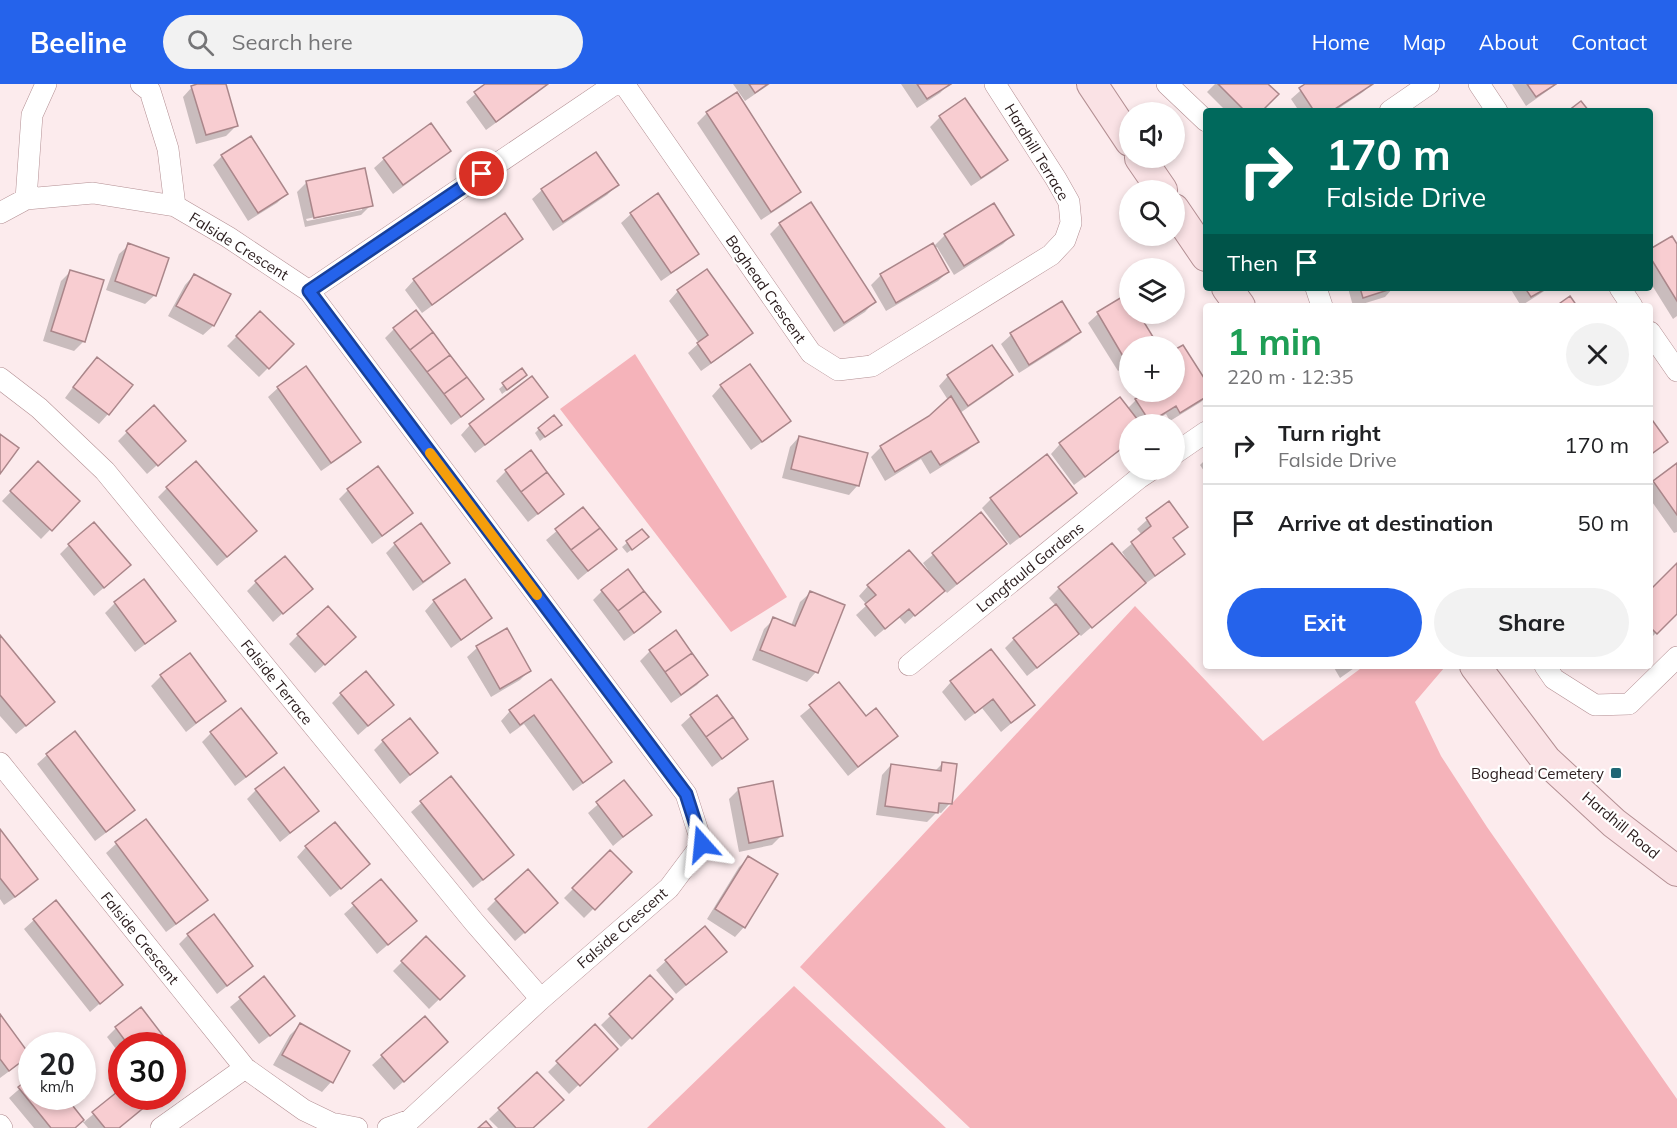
<!DOCTYPE html>
<meta charset="utf-8">
<style>
:root{--surface:#fff;--page:#f2f2f2;--text:#202124;--muted:#757577;--line:#e0e0e0;--accent:#2563eb}
body{margin:0;font-family:Mulish,sans-serif;background:var(--page);color:var(--text);height:100vh;display:flex;flex-direction:column;font-size:22px;white-space:nowrap}
*{box-sizing:border-box;margin:0}
p{font-size:20px;color:var(--muted)}
.icon{flex:none;width:33px;height:33px;fill:none;stroke:currentColor;stroke-width:2;stroke-linecap:round;stroke-linejoin:round}
.map{position:relative;flex:1;overflow:hidden}
.drawer{position:absolute;left:1203px;top:219px;width:450px;height:366px;display:flex;flex-direction:column;background:var(--surface);border-radius:6px;box-shadow:0 3px 9px #0003}
.drawer>*{flex:none}
.hud{position:absolute;left:1203px;top:24px;width:450px;height:183px;border-radius:6px;box-shadow:0 3px 9px #0003;background:#00695c;color:#fff;overflow:hidden}
.buttons{position:absolute;left:1119px;top:18px;display:grid;gap:12px}
.buttons a{display:grid;place-items:center;width:66px;height:66px;border-radius:50%;background:var(--surface);box-shadow:0 3px 9px #0003;font-size:30px}
.speed{position:absolute;left:18px;top:948px;display:flex;gap:12px;font-size:30px;font-weight:700;text-align:center}
.speed>*{display:grid;place-content:center;width:78px;height:78px;border-radius:50%;background:var(--surface);box-shadow:0 3px 9px #0003;line-height:1}
.speed small{font-size:15px;font-weight:400}
.speed .limit{border:9px solid #d22;background:#fff;color:#111}
.pin{position:absolute;display:grid;place-items:center;width:51px;height:51px;color:#fff;margin:-26px;border:3px solid #fff;border-radius:50%;box-shadow:0 2px 6px #0007}
.me{position:absolute;width:66px;margin:-33px;rotate:342deg;stroke-linejoin:round;filter:drop-shadow(0 0 4px #0008)}
.turn{display:flex;align-items:center;gap:21px;height:126px;padding:0 24px;font-size:27px}
.turn .icon{width:78px;height:78px;stroke-width:2.5}
.turn b{display:block;font-size:42px;line-height:51px}
.then{display:flex;align-items:center;height:57px;padding:0 24px;background:#0003;gap:12px;font-size:22px}
.round{display:grid;place-items:center;flex:none;width:63px;height:63px;border-radius:32px;background:var(--page)}
.head{display:flex;align-items:center;justify-content:space-between;height:102px;padding:0 24px}
h1{font-size:36px;font-weight:700;line-height:45px;color:#1e9e55}
.primary-button{display:flex;gap:12px;margin-top:auto;padding:12px 24px}
.primary-button a{flex:1;height:69px;border-radius:36px;background:var(--accent);color:#fff;font-size:24px;font-weight:700;line-height:69px;text-align:center}
.primary-button a+a{background:var(--page);color:var(--text)}
ul{padding:0;list-style:none}
li{display:flex;align-items:center;gap:18px;height:78px;padding:0 24px;border-top:2px solid var(--line)}
li div{flex:1}
li b{display:block;font-size:22px}
li em{font-style:normal}
header{display:flex;align-items:center;gap:36px;box-sizing:border-box;height:84px;padding:0 30px;background:var(--accent);color:#fff}
header strong{font-size:28px}
nav{display:flex;gap:33px;margin-inline-start:auto;font-size:21px}
.search{width:420px;height:54px;background:var(--page);display:flex;align-items:center;gap:15px;box-sizing:border-box;padding:0 21px;border-radius:33px;color:var(--muted);font-size:22px}
.map>svg:first-child{display:block}
.green{fill:#f5b3ba}
.shadow{fill:#0003;fill-rule:evenodd}
.building{fill:#f8cdd1;stroke:#aa868a;stroke-width:1.5}
.lines{fill:none;stroke-linecap:round;stroke-linejoin:round}
.minor-casing{stroke:#b38f93;stroke-width:22}
.secondary-casing{stroke:#b38f93;stroke-width:32}
.minor{stroke:#fff;stroke-width:21}
.secondary{stroke:#fae2e5;stroke-width:30}
.route-casing{stroke:#184099;stroke-width:15}
.route{stroke:#2563eb;stroke-width:10}
.slow{stroke:#f59e0b;stroke-width:10}
.poi-dot{fill:#206775;stroke:#fff;stroke-width:2}
.labels{text-anchor:middle;dominant-baseline:central;stroke-width:4.5;stroke-linejoin:round;paint-order:stroke}
.street-label{font-size:15px;fill:#281a1b;stroke:#fff}
.poi-label{font-size:15px;fill:#281a1b;stroke:#fff;text-anchor:end}
</style>
<header>
<strong>Beeline</strong>
<div class="search"><svg class="icon" aria-label="search" viewBox="0 0 24 24"><circle cx="10" cy="10" r="6"/><path d="M15 15l6 6"/></svg>Search here</div>
<nav><a>Home</a><a>Map</a><a>About</a><a>Contact</a></nav>
</header>
<div class="map">
<svg width="1677" height="1044" viewBox="0 0 1677 1044">
<rect width="100%" height="100%" fill="#fcebed"/>
<!-- green -->
<path class="green" d="M635 270 787 513 731 548 560 325Z
M1135 522 1263 657 1364 582H1442L1444 584 1415 618 1441 672 1487 743 1677 1015V1044H970L800 883Z
M794 902 946 1044H647Z"/>
<!-- shadow -->
<path class="shadow" d="M203 0H224L236 42 226 52 196 60 183 13 192 3Z
M487 0H546L537 9 486 46 466 18Z
M733 0H770L745 17Z
M901 0H949L940 9 917 24Z
M1215 0H1266L1260 27H1226L1207 8Z
M1308 0H1371L1363 8 1335 27H1299L1291 15Z
M1512 0H1557L1526 22Z
M965 16 1006 76 997 85 971 102 930 43 940 33Z
M707 29 800 108 790 117 761 136 697 39Z
M449 66 439 76 393 110 374 84 384 75Z
M222 72 286 110 277 119 248 137 213 81Z
M307 98 371 121 361 131 305 143 297 108ZM362 123V126L307 137 306 135Z
M617 101 607 111 553 147 532 115 542 106Z
M993 121 1012 151 1003 160 954 191 937 163 934 165 948 188 938 197 886 227 871 201 881 191 932 161 933 163 945 151Z
M631 130 697 170 687 179 661 197 621 139Z
M780 140 874 218 865 228 834 248 770 150Z
M522 155 512 164 422 229 405 206 414 196Z
M129 161 155 211 145 220 106 206 119 170Z
M1677 163V232L1673 235 1650 198V167Z
M71 187 84 257 74 267 43 257 61 197Z
M194 191 229 210 213 242 203 251 168 232 185 201Z
M1348 204H1393L1385 213 1356 222H1353Z
M1510 204H1549L1521 222Z
M678 207 751 249 742 258 701 287 688 269 699 259 669 217Z
M1127 212 1130 230H1138L1156 260 1154 262H1130V280L1118 287 1088 239 1098 230Z
M1061 219 1079 248 1070 257 1019 289 1001 260 1011 251Z
M260 229 292 260 259 293 227 262Z
M394 245 482 315 472 325 451 341 385 254Z
M97 275 108 330 99 340 65 314 87 284Z
M521 286V296L502 310 499 305Z
M1011 291 1002 300 960 329 977 358 967 367 930 390 921 375 885 397 871 373 881 363 930 334 948 316 939 302 948 292Z
M1206 300V313L1201 318 1170 337 1166 330 1150 340H1130V359L1074 401 1051 370 1060 360 1120 315 1127 325 1136 316 1149 308H1174Z
M721 302 789 337 779 346 751 366 712 312Z
M278 304 359 357 350 367 321 387 268 313Z
M546 313 536 322 475 369 461 351 470 341Z
M539 345H555L540 357 535 349Z
M127 348 174 366 147 390 118 357Z
M799 353 858 401 849 411 782 394 790 363Z
M530 368 552 419 528 438 496 397 506 387Z
M1206 375V390L1200 381Z
M38 379 78 417 41 455 2 417Z
M1677 381V448L1674 449 1650 415V402Z
M167 404 246 457 217 482 158 413Z
M348 406 411 429 401 439 372 460 339 415Z
M1075 409 1066 418 1010 461 982 424 991 415Z
M1169 419 1186 443 1172 455 1183 469 1174 479 1145 500 1144 498 1081 552 1078 549 1067 560 1027 592 1005 564 1014 555 1056 522 1049 514 1059 504 1112 461 1126 478 1128 477 1122 468 1142 451 1137 445 1147 436Z
M583 425 615 465 578 496 546 456Z
M981 430 995 469 947 509 944 505 905 540 899 533 875 553 856 531 867 521 859 512 868 502 926 488 928 486 923 479Z
M641 447 642 458 627 469 622 463Z
M395 460 448 479 439 488 413 507 386 469Z
M69 461 119 491 94 512 60 470Z
M1677 481V528L1650 555V508Z
M144 498 174 537 164 546 135 568 105 529 115 519Z
M256 498 303 511 273 538 247 507Z
M602 507 659 528 650 538 624 557 593 516Z
M810 509 816 588 807 598 752 576 764 545 774 535 791 542 800 518Z
M434 517 490 534 480 543 451 564 425 527Z
M507 546 529 587 520 596 491 613 467 573 477 564Z
M298 551 345 562 315 589 289 560Z
M0 553 44 627 16 650 0 632Z
M650 567 706 591 697 601 671 619 640 577Z
M189 571 224 616 214 626 186 648 151 602 161 592Z
M1333 582H1357L1340 594Z
M550 597 610 677 600 687 573 707 524 640 510 650 501 637 510 627Z
M951 598 1033 621 1001 648 982 624 965 637 942 608Z
M839 600 886 661 848 692 800 632Z
M341 610 392 621 358 651 332 619Z
M716 613 746 655 737 664 712 683 681 641 691 632Z
M211 649 275 669 265 679 235 702 202 658Z
M75 650 133 726 123 736 95 757 37 680 47 671Z
M383 657 436 669 400 700 374 666Z
M942 680 950 719 941 729 937 728 927 738 876 731 882 691 891 681 934 688Z
M450 694 503 780 473 804 411 728Z
M624 698 650 731 613 762 588 729Z
M256 706 317 727 307 736 280 758 247 715Z
M738 706 781 752 772 761 739 768 729 715Z
M146 737 206 816 196 826 166 848 106 769 116 760Z
M0 747 36 795 27 805 4 821 0 815Z
M306 763 359 790 330 813 297 773Z
M610 768 630 788 584 834 564 814Z
M749 774 744 843 735 853 707 835 739 783Z
M381 797 405 846 377 870 344 830Z
M496 816 547 829 515 857 487 825Z
M34 836 121 901 90 928 24 845Z
M188 851 241 891 217 910 179 860Z
M426 854 463 892 429 925 393 887Z
M666 877H715L676 910 656 886Z
M650 893 671 915 621 963 601 941Z
M264 895 284 941 259 960 230 923Z
M0 932 28 971 19 980 0 994Z
M425 934 437 968 394 1006 372 981Z
M300 941 348 968 331 998 322 1008 273 981 290 951Z
M595 942 616 965 569 1010 548 988Z
M116 944 169 962H122V973L107 953Z
M537 990 532 1044H498L489 1035Z
M32 994V1012H63L84 1038 122 1006V1012H156L119 1044H88L82 1037 74 1044H34L9 1014Z"/>
<!-- building -->
<path class="building" d="M197 0H226L238 42 206 51 191 2Z
M485 0H548L496 38 474 8Z
M749 0H768L755 9Z
M917 0H951L927 15Z
M1218 0H1268L1279 10 1262 27H1245Z
M1305 0H1373L1332 27H1314L1299 4Z
M1527 0H1556L1536 13Z
M737 8 801 108 771 128 706 28Z
M965 14 1008 76 981 94 939 32Z
M1581 17 1589 27H1568Z
M431 39 451 67 403 101 383 74Z
M251 52 288 110 258 129 221 71Z
M596 68 619 101 563 138 541 105Z
M365 84 373 122 314 134 306 97Z
M658 109 699 170 671 189 630 129Z
M811 118 876 218 844 239 779 139Z
M994 119 1014 151 964 182 944 150Z
M505 129 523 155 432 221 413 195Z
M1672 152 1677 160V217L1650 173V165Z
M128 159 169 174 156 212 115 197Z
M933 159 949 188 896 219 880 190Z
M707 185 753 249 711 279 697 259 708 251 677 206Z
M70 186 104 196 85 258 51 247Z
M194 190 231 210 214 242 176 222Z
M1360 204H1394L1363 214Z
M1525 204H1547L1531 213Z
M1127 210 1130 213V230H1139L1158 261 1155 262H1130V278L1127 279 1097 228Z
M1570 212 1577 222H1556Z
M1062 217 1081 248 1029 281 1010 249Z
M416 226 433 248 410 266 393 244Z
M260 227 294 260 269 285 236 252Z
M433 248 450 271 427 288 410 266Z
M992 261 1013 291 968 322 947 291Z
M1183 261 1206 297V313L1180 329 1176 322 1150 338 1135 315 1147 308H1174V266Z
M450 271 467 293 444 310 427 288Z
M97 273 133 301 109 331 73 303Z
M750 280 791 337 762 358 720 301Z
M306 282 361 358 331 379 277 303Z
M522 284 527 291 507 306 502 299Z
M532 292 548 313 485 361 469 340Z
M467 293 484 315 461 333 444 310Z
M951 312 979 358 940 381 931 367 895 388 880 362 929 332Z
M1120 313 1141 340H1130V358L1085 393 1059 359Z
M154 321 186 357 158 382 126 347Z
M554 331 562 341 545 353 538 344Z
M1650 333 1668 358 1650 371Z
M0 350 19 364 0 390Z
M799 352 868 369 859 402 791 385Z
M531 366 547 388 521 408 505 386Z
M1047 370 1077 409 1020 453 990 414Z
M38 377 80 417 52 447 10 407Z
M196 377 257 447 227 473 166 403Z
M1677 379V431L1653 397Z
M378 382 413 429 382 452 347 405Z
M547 388 564 410 538 430 521 408Z
M1169 417 1188 443 1173 454 1185 470 1155 492 1131 458 1151 442 1146 434Z
M583 423 600 444 571 466 555 445Z
M981 428 1007 460 957 500 932 469Z
M94 438 131 481 104 504 68 460Z
M421 439 450 479 423 498 394 459Z
M600 444 617 465 588 487 571 466Z
M642 445 649 453 632 466 626 457Z
M1112 459 1146 499 1092 544 1058 503Z
M909 466 945 507 915 532 909 525 885 545 865 520 876 511 867 501Z
M285 472 313 505 283 530 255 497Z
M1677 479V530L1657 550 1650 543V506Z
M628 485 644 507 618 527 601 506Z
M144 495 176 537 145 560 114 518Z
M465 495 492 534 461 556 433 516Z
M644 507 661 528 634 549 618 527Z
M810 507 845 521 818 589 760 566 773 533 795 542Z
M1056 520 1079 550 1037 584 1013 554Z
M328 522 356 553 325 581 297 550Z
M507 544 531 587 500 605 476 562Z
M676 546 692 569 665 588 649 566Z
M0 551 55 618 26 642 0 611Z
M991 565 1035 621 1011 639 993 615 975 629 950 597Z
M190 569 226 617 196 639 160 591Z
M692 569 708 591 681 611 665 588Z
M366 587 394 621 368 642 340 609Z
M551 595 612 678 583 699 534 631 520 641 509 626Z
M839 598 866 632 876 624 898 652 858 683 809 621Z
M717 611 733 633 706 653 690 631Z
M241 624 277 669 246 693 210 648Z
M733 633 748 655 722 675 706 653Z
M410 634 438 669 410 691 382 656Z
M75 647 135 726 106 748 46 670Z
M942 678 957 680 952 720 939 719 938 729 885 722 891 680 941 687Z
M284 683 319 727 290 749 255 705Z
M451 692 514 771 483 796 420 717Z
M624 696 652 731 623 753 596 718Z
M773 697 783 752 749 759 738 704Z
M146 735 208 816 176 840 115 758Z
M335 738 370 780 341 805 305 762Z
M0 745 38 795 15 813 0 794Z
M610 766 632 788 595 826 572 804Z
M748 772 778 790 745 844 715 825Z
M528 785 558 819 525 849 495 815Z
M381 795 417 837 388 861 352 819Z
M56 816 123 901 100 920 33 835Z
M214 830 253 882 227 902 187 850Z
M705 842 727 868 686 901 665 876Z
M426 852 465 892 440 916 401 877Z
M650 891 673 915 632 955 609 930Z
M264 892 295 932 270 952 239 913Z
M141 923 171 962H129L115 943Z
M0 930 30 971 9 987 0 975Z
M425 932 448 958 404 998 381 971Z
M300 939 350 967 333 999 282 971Z
M595 940 618 965 580 1002 556 977Z
M537 988 564 1016 533 1044H516L498 1024Z
M32 992V1012H65L84 1036 75 1044H51L18 1003Z
M122 1004V1012H158L119 1044H105L92 1028Z
M486 1037 492 1044H478Z"/>
<g class="lines">
<!-- minor casing -->
<g class="minor-casing">
<path id="minor" d="M141 0 150 7 168 65 175 122
M624 0 811 269 838 286 872 282 1051 171 1065 156 1071 139 1069 118 1056 95 995 0
M1167 0 1206 37
M1479 0 1497 27
M1390 27 1429 0
M26 115 32 31 46 0
M0 129 26 115 93 109 175 122 228 153 309 207 686 710 702 760 669 804 541 915 410 1036 388 1044
M1316 204 1322 222
M1620 204 1632 222
M309 207 615 0
M1650 248 1677 287
M0 294 39 324 105 387 474 838 541 915
M1174 370 1206 348
M909 581 1139 394 1151 386
M1545 582 1554 595 1595 621 1629 620 1677 573
M0 679 245 984 304 1026 331 1039 357 1044
M0 1041 2 1044
M161 1044 245 984"/>
</g>
<!-- secondary casing -->
<g class="secondary-casing">
<path id="secondary" d="M1092 0 1130 57
M1140 74 1162 106
M1174 125 1206 172
M1227 204 1240 222
M1475 582 1546 676 1614 739 1677 787"/>
</g>
<!-- minor -->
<use href="#minor" class="minor"/>
<!-- secondary -->
<use href="#secondary" class="secondary"/>
</g>
<g class="lines">
<!-- route casing -->
<g class="route-casing">
<path id="route" d="M482 90 309 207 686 710 702 760"/>
</g>
<!-- route -->
<use href="#route" class="route"/>
<!-- slow -->
<path class="slow" d="M430 369 537 511"/>
</g>
<!-- markers -->
<rect class="poi-dot" x="1610" y="683" width="12" height="12" rx="3"/>
<g class="labels">
<!-- street labels -->
<g class="street-label">
<text transform="translate(1037 68) rotate(59)">Hardhill Terrace</text>
<text transform="translate(239 162) rotate(32)">Falside Crescent</text>
<text transform="translate(766 205) rotate(55)">Boghead Crescent</text>
<text transform="translate(1030 483) rotate(-39)">Langfauld Gardens</text>
<text transform="translate(277 598) rotate(51)">Falside Terrace</text>
<text transform="translate(1621 741) rotate(40)">Hardhill Road</text>
<text transform="translate(622 844) rotate(-41)">Falside Crescent</text>
<text transform="translate(140 854) rotate(51)">Falside Crescent</text>
</g>
<!-- poi labels -->
<g class="poi-label">
<text x="1604" y="689">Boghead Cemetery</text>
</g>
</g>
</svg>
<div class="buttons">
<a><svg class="icon" aria-label="sound" viewBox="0 0 24 24"><path d="M4 9h4l5-4v14l-5-4H4zM17 9q2 3 0 6"/></svg></a>
<a><svg class="icon" aria-label="search" viewBox="0 0 24 24"><circle cx="10" cy="10" r="6"/><path d="M15 15l6 6"/></svg></a>
<a><svg class="icon" aria-label="layers" viewBox="0 0 24 24"><path d="M12 4l9 5-9 5-9-5zM3 14l9 5 9-5"/></svg></a>
<a>+</a>
<a>−</a>
</div>
<div class="speed"><div>20<small>km/h</small></div><div class="limit">30</div></div>
<div class="pin" style="left:482px;top:90px;background:#d93025"><svg class="icon" aria-label="arrive" viewBox="0 0 24 24"><path d="M6 21V4h12l-3 4 3 4H6"/></svg></div>
<svg class="me" style="left:702px;top:760px" viewBox="-20 -20 40 40"><path d="M0-17L14 15 0 8-14 15z" fill="#2563eb" stroke="#fff" stroke-width="4"/></svg>
<div class="hud">
<div class="turn"><svg class="icon" aria-label="right" viewBox="0 0 24 24"><path d="M7 20v-9h11M14 6l5 5-5 5"/></svg><div><b>170 m</b>Falside Drive</div></div>
<div class="then">Then<svg class="icon" aria-label="arrive" viewBox="0 0 24 24"><path d="M6 21V4h12l-3 4 3 4H6"/></svg></div>
</div>
<section class="drawer">
<div class="head"><div><h1>1 min</h1><p>220 m · 12:35</p></div><a class="round"><svg class="icon" aria-label="close" viewBox="0 0 24 24"><path d="M6 6l12 12M18 6L6 18"/></svg></a></div>
<ul>
<li><svg class="icon" aria-label="right" viewBox="0 0 24 24"><path d="M7 20v-9h11M14 6l5 5-5 5"/></svg><div><b>Turn right</b><p>Falside Drive</p></div><em>170 m</em></li>
<li><svg class="icon" aria-label="arrive" viewBox="0 0 24 24"><path d="M6 21V4h12l-3 4 3 4H6"/></svg><div><b>Arrive at destination</b></div><em>50 m</em></li>
</ul>
<div class="primary-button"><a>Exit</a><a>Share</a></div>
</section>
</div>
